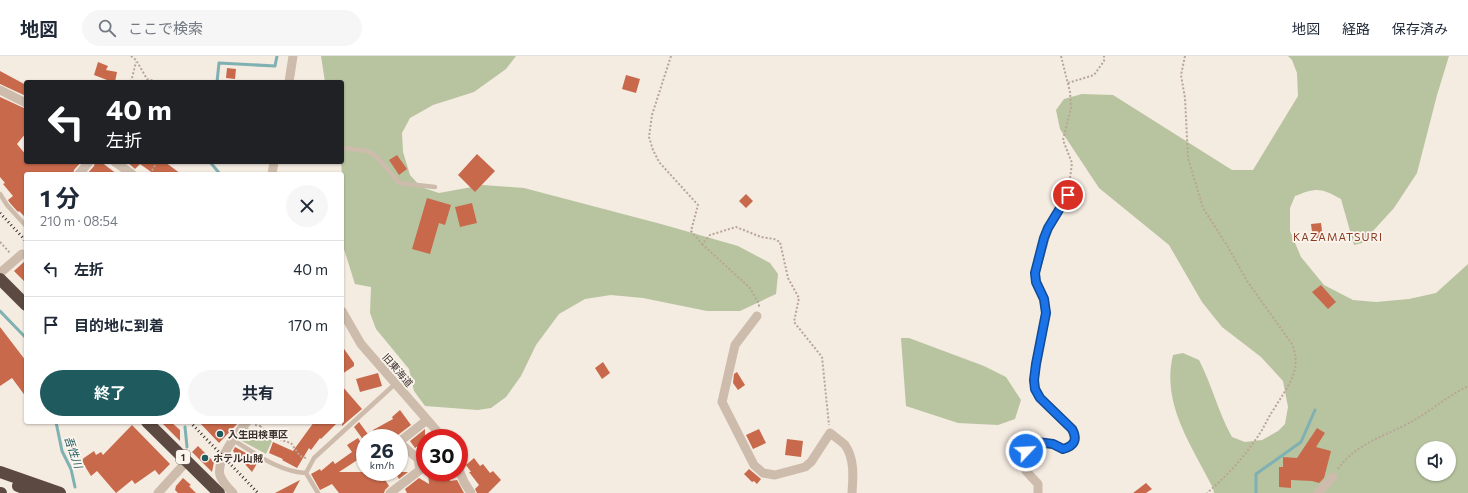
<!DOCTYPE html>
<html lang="ja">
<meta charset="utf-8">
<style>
:root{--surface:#fff;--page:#f6f6f7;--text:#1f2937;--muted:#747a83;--line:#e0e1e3;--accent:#1f5a5e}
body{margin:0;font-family:Commissioner,"Noto Sans JP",sans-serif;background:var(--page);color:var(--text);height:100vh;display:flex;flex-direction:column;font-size:15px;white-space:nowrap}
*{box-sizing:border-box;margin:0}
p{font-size:13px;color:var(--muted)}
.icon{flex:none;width:22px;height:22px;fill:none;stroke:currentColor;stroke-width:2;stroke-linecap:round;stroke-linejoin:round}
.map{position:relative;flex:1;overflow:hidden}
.panel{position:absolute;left:24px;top:116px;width:320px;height:252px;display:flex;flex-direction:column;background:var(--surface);border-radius:4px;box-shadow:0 1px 3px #0004}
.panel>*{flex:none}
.hud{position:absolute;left:24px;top:24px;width:320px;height:84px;border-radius:4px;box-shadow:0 1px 3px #0004;background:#202124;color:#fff;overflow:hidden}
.fabs{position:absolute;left:1416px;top:385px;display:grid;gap:8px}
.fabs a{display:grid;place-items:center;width:40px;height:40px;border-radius:50%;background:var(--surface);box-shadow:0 1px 3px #0004;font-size:20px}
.speed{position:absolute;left:356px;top:373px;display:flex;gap:8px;font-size:20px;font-weight:700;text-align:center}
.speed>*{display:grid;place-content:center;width:52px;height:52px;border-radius:50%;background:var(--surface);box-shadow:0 1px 3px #0004;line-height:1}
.speed small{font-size:10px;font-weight:400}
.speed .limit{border:6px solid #d22;background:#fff;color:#111}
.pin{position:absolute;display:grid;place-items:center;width:34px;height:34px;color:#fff;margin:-17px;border:2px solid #fff;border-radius:50%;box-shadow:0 1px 4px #0007}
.me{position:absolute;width:44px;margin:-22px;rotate:65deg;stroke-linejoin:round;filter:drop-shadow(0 0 3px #0008)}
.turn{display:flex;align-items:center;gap:14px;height:84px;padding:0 16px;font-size:18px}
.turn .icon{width:52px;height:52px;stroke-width:2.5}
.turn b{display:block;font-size:28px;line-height:34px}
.round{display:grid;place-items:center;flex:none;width:42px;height:42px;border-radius:21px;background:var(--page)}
.head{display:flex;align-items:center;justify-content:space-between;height:68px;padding:0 16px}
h1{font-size:24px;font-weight:700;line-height:30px}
.cta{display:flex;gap:8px;margin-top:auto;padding:8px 16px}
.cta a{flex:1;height:46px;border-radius:24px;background:var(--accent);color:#fff;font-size:16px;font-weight:700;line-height:46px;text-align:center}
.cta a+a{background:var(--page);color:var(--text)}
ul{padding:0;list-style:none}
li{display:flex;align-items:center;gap:12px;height:56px;padding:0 16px;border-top:1px solid var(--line)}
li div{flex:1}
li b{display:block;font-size:15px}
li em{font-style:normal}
header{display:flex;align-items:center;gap:24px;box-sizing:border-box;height:56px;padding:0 20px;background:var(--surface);border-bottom:1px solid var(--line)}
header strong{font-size:19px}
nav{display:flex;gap:22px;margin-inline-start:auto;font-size:14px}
.search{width:280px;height:36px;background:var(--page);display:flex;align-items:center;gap:10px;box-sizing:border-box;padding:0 14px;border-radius:22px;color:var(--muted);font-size:15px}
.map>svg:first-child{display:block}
.green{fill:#b8c4a0;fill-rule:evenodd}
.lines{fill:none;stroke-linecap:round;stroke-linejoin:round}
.stream{stroke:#7fb0b2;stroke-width:3}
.building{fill:#c8694b}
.path{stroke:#b9a596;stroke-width:2;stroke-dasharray:2 2;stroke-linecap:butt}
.lane{stroke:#cdbbac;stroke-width:4.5}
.street{stroke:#cdbbac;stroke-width:9}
.highway{stroke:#5c4a42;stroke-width:12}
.rail{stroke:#3b302b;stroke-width:3;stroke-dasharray:1 3;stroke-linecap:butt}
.route-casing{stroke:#114b97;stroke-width:10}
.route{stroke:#1a73e8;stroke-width:7}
.poi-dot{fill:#1f5a5e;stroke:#fbf5ee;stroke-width:1.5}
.labels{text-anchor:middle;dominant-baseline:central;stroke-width:3.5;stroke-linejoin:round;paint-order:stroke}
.shield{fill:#fbf5ee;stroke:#756b66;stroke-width:1}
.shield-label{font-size:9px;font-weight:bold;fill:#3b302b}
.street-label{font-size:10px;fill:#3b302b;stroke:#fbf5ee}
.poi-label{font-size:10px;font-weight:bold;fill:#3b302b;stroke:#fbf5ee;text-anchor:start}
.neighbourhood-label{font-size:11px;letter-spacing:1px;fill:#8c3b22;stroke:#fbf5ee}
.water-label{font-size:11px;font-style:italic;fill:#1f5a5e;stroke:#fbf5ee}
</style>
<header>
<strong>地図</strong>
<div class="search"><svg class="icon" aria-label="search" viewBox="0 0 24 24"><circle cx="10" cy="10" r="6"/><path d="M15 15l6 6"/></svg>ここで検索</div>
<nav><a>地図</a><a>経路</a><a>保存済み</a></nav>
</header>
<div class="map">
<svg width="1468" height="437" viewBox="0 0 1468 437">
<rect width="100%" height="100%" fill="#f4ebe1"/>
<!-- green -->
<path class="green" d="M321 0H516L506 13 474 36 433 49 410 62 402 77 403 96 410 119 421 131 439 137 483 129 524 132 661 168 738 190 770 207 778 218 776 238 740 255H707L643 242 611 239 585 243 559 258 536 289 521 320 506 341 491 352 478 354 425 350 414 335 409 313 376 273 370 257 371 231 355 228 343 190 344 143 341 106 342 26H325Z
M1288 0H1449L1437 39 1417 117 1394 152 1362 187 1354 189 1341 143C1321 132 1317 131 1295 140L1290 152V175L1301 201 1324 229 1353 244 1376 246 1409 243 1436 237 1468 208V437H1214L1213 432C1192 390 1161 348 1173 299L1183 297 1199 304C1212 329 1218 356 1232 381L1245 386 1262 384 1278 375 1285 368 1288 351 1283 325 1261 301 1222 271 1202 246 1169 189 1099 132 1060 73 1056 54 1064 43 1082 38 1113 39 1232 114H1253L1298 40 1297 17 1292 4ZM1423 392H1449V418H1423Z
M901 282H909L984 310 1006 321 1021 344 1015 363 998 369 958 367 906 350Z
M247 372 262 376 272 385 266 398 240 384Z"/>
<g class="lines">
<!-- stream -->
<path class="stream" d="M217 26 219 7 275 10 277 0
M210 106 220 118
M0 255 26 282
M56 366 62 395 71 413 75 431
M185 371 187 391
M1256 437V418L1301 386 1315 354"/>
</g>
<!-- building -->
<path class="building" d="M98 6 108 10 106 14 117 16 115 26H106L107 24 94 19Z
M227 12 236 13 235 23 226 22Z
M0 15 26 29V40L0 28Z
M626 19 640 23 636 37 622 33Z
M0 41 26 53V77L17 88 26 99V106H81L74 114 73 118H26V162L19 155 18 156 10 147 8 144 13 140 3 128 5 127 0 121Z
M477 98 495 115 475 136 458 119Z
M397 99 407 113 399 119 389 104Z
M95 106H101L117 118H87L94 110Z
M127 106H165L181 118H154L140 108 135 113Z
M746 138 753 145 746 152 739 145Z
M427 142 451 149 445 169 439 167 430 198 412 193Z
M472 147 477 167 460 171 455 151Z
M1321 167 1323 182 1313 183 1311 168Z
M26 204V227L14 215Z
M1321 229 1336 246 1328 253 1312 236Z
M0 271 26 305V341L12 322 0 330Z
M342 290 354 307V310L342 318Z
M603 306 610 317 602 323 595 312Z
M737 316 745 329 738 334 733 327 734 318Z
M378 317 382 330 360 336 356 323Z
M342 330 362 353 342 370Z
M400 354 411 369 394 382H377L373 374 393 363 392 361Z
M161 366H171L180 374V385Z
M199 366H239L219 387Z
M314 366H338L321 383 320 382 311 394 309 392 297 412 282 404 283 403 269 397 273 386 293 395Z
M359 366 370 381 365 382 364 385 354 371Z
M132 369 170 408 159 419 155 414 135 428 132 424 116 437 97 415 91 420 81 404 94 395 96 399 101 396 103 399Z
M1317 372 1325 377 1316 391 1331 395 1324 422 1319 427 1312 425 1291 424V432L1279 431V411H1283V401L1297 402Z
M425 373V385L415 392 410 385Z
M759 373 766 387 753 393 746 379Z
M358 382 365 393V399L339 416H380L389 430 385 434 384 437H339L332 428 320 434 311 418 320 413 321 415 333 405 335 408 352 396 347 389Z
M787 383 803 385 801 401 785 399Z
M198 390 214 406 212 416 192 396Z
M235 391 259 404 252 416 233 395Z
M474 402 480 410 483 408 490 417 493 415 501 424 488 437H477L475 433 479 429 469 416H471L466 409Z
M749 413 761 423 757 428 754 425 752 426 744 418Z
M395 416H408L399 423Z
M428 416H449L450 425 457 424 464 437H407L405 433 419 422 429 428Z
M183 422 191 429 189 430 196 437H178L175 434 176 430Z
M300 424 293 437H275Z
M1146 427 1152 433 1146 437H1133Z"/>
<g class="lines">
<!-- path -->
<path class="path" d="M131 0 136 4 147 23 158 26
M671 0 652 59 649 81 653 94 659 106 698 149 691 175 702 188 710 179 736 171 761 181 774 183 780 186 788 222 799 242 794 266 822 301 829 369
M1061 0 1070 36 1071 52 1063 84 1072 107 1069 131
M1185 0 1181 19 1185 42 1188 102 1203 152 1228 191 1247 225 1292 288C1303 314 1287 331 1274 353 1269 360 1266 367 1262 374 1247 398 1228 419 1207 437
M131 26 136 6
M1068 27 1094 19 1104 5V0
M150 118 157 106
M0 186 10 197
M702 188 750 232 759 248V251
M255 369 260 370V366
M260 370 277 383 291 387 300 400 306 402
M1338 413C1356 386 1392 378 1418 362 1435 351 1450 339 1468 330"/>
<!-- lane -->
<path class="lane" d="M342 92 367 95 377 101 399 127 435 131
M0 138 7 149 26 170
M233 384C255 397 279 416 306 417L314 402 395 328
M306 417 318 437"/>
<!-- street -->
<path class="street" d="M289 26 293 0
M0 34 26 47
M115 106 132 118
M79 118 89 106
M272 118 274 106
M0 217 22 198
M342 255 361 288 443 382
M757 260 735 289 722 346 754 409 763 417 775 419 805 411 811 406 830 377C835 381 841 385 845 389 855 403 853 422 852 437
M459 414 464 426 471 437
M158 437 187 405
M233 437C228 432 222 426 220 419 216 404 237 377 247 366
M390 437 420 414 418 403 399 386 427 364
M1038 437V428L1026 415V395L1037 386 1053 388 1063 393C1074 390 1078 384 1072 373L1040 342 1035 333 1034 324 1036 308 1046 257 1044 243 1036 226 1035 217 1045 182 1048 172 1068 139
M1318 437 1333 421"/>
<!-- highway -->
<path class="highway" d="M0 223 26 249
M147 366 219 437
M0 416 60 437
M18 430 36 437
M0 437H1"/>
<!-- rail -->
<path class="rail" d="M0 157 26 185
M190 366 258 437"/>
</g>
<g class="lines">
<!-- route casing -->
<g class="route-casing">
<path id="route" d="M1026 395 1037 386 1053 388 1063 393C1074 390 1078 384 1072 373L1040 342 1035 333 1034 324 1036 308 1046 257 1044 243 1036 226 1035 217 1044 182 1048 172 1068 139"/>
</g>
<!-- route -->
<use href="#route" class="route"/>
</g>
<!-- markers -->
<g class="poi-dot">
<circle cx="220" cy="378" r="4"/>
<circle cx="205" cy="402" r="4"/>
</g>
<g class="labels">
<!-- shield labels -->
<rect class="shield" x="176" y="394" width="14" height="14" rx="3"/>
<g class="shield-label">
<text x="183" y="401">1</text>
</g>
<!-- street labels -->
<g class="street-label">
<text transform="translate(398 314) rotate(49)">旧東海道</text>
</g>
<!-- poi labels -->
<g class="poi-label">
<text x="228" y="378">入生田検車区</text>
<text x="213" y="402">ホテル山賊</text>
</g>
<!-- neighbourhood labels -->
<g class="neighbourhood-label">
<text x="1338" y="180">KAZAMATSURI</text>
</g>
<!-- water labels -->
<g class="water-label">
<text transform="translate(74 396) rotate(71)">吾性川</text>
</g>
</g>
</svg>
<div class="fabs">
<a><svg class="icon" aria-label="sound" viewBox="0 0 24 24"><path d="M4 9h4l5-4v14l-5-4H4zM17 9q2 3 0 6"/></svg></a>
</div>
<div class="speed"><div>26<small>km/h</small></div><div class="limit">30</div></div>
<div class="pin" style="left:1068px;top:139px;background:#d93025"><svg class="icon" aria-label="arrive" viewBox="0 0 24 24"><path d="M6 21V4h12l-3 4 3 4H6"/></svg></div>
<svg class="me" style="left:1026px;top:395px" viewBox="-20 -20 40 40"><circle r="17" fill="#1a73e8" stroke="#fff" stroke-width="3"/><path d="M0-11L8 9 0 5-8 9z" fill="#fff"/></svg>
<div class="hud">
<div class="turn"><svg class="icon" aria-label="left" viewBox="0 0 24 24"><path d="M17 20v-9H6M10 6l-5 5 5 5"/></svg><div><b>40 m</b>左折</div></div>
</div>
<section class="panel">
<div class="head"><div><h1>1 分</h1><p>210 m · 08:54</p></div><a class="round"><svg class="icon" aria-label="close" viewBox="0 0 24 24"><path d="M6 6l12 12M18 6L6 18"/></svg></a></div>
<ul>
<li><svg class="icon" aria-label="left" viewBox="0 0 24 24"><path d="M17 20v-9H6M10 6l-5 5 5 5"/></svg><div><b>左折</b></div><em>40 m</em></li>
<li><svg class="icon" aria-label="arrive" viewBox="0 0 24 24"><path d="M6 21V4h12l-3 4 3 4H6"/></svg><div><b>目的地に到着</b></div><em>170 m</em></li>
</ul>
<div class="cta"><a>終了</a><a>共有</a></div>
</section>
</div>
